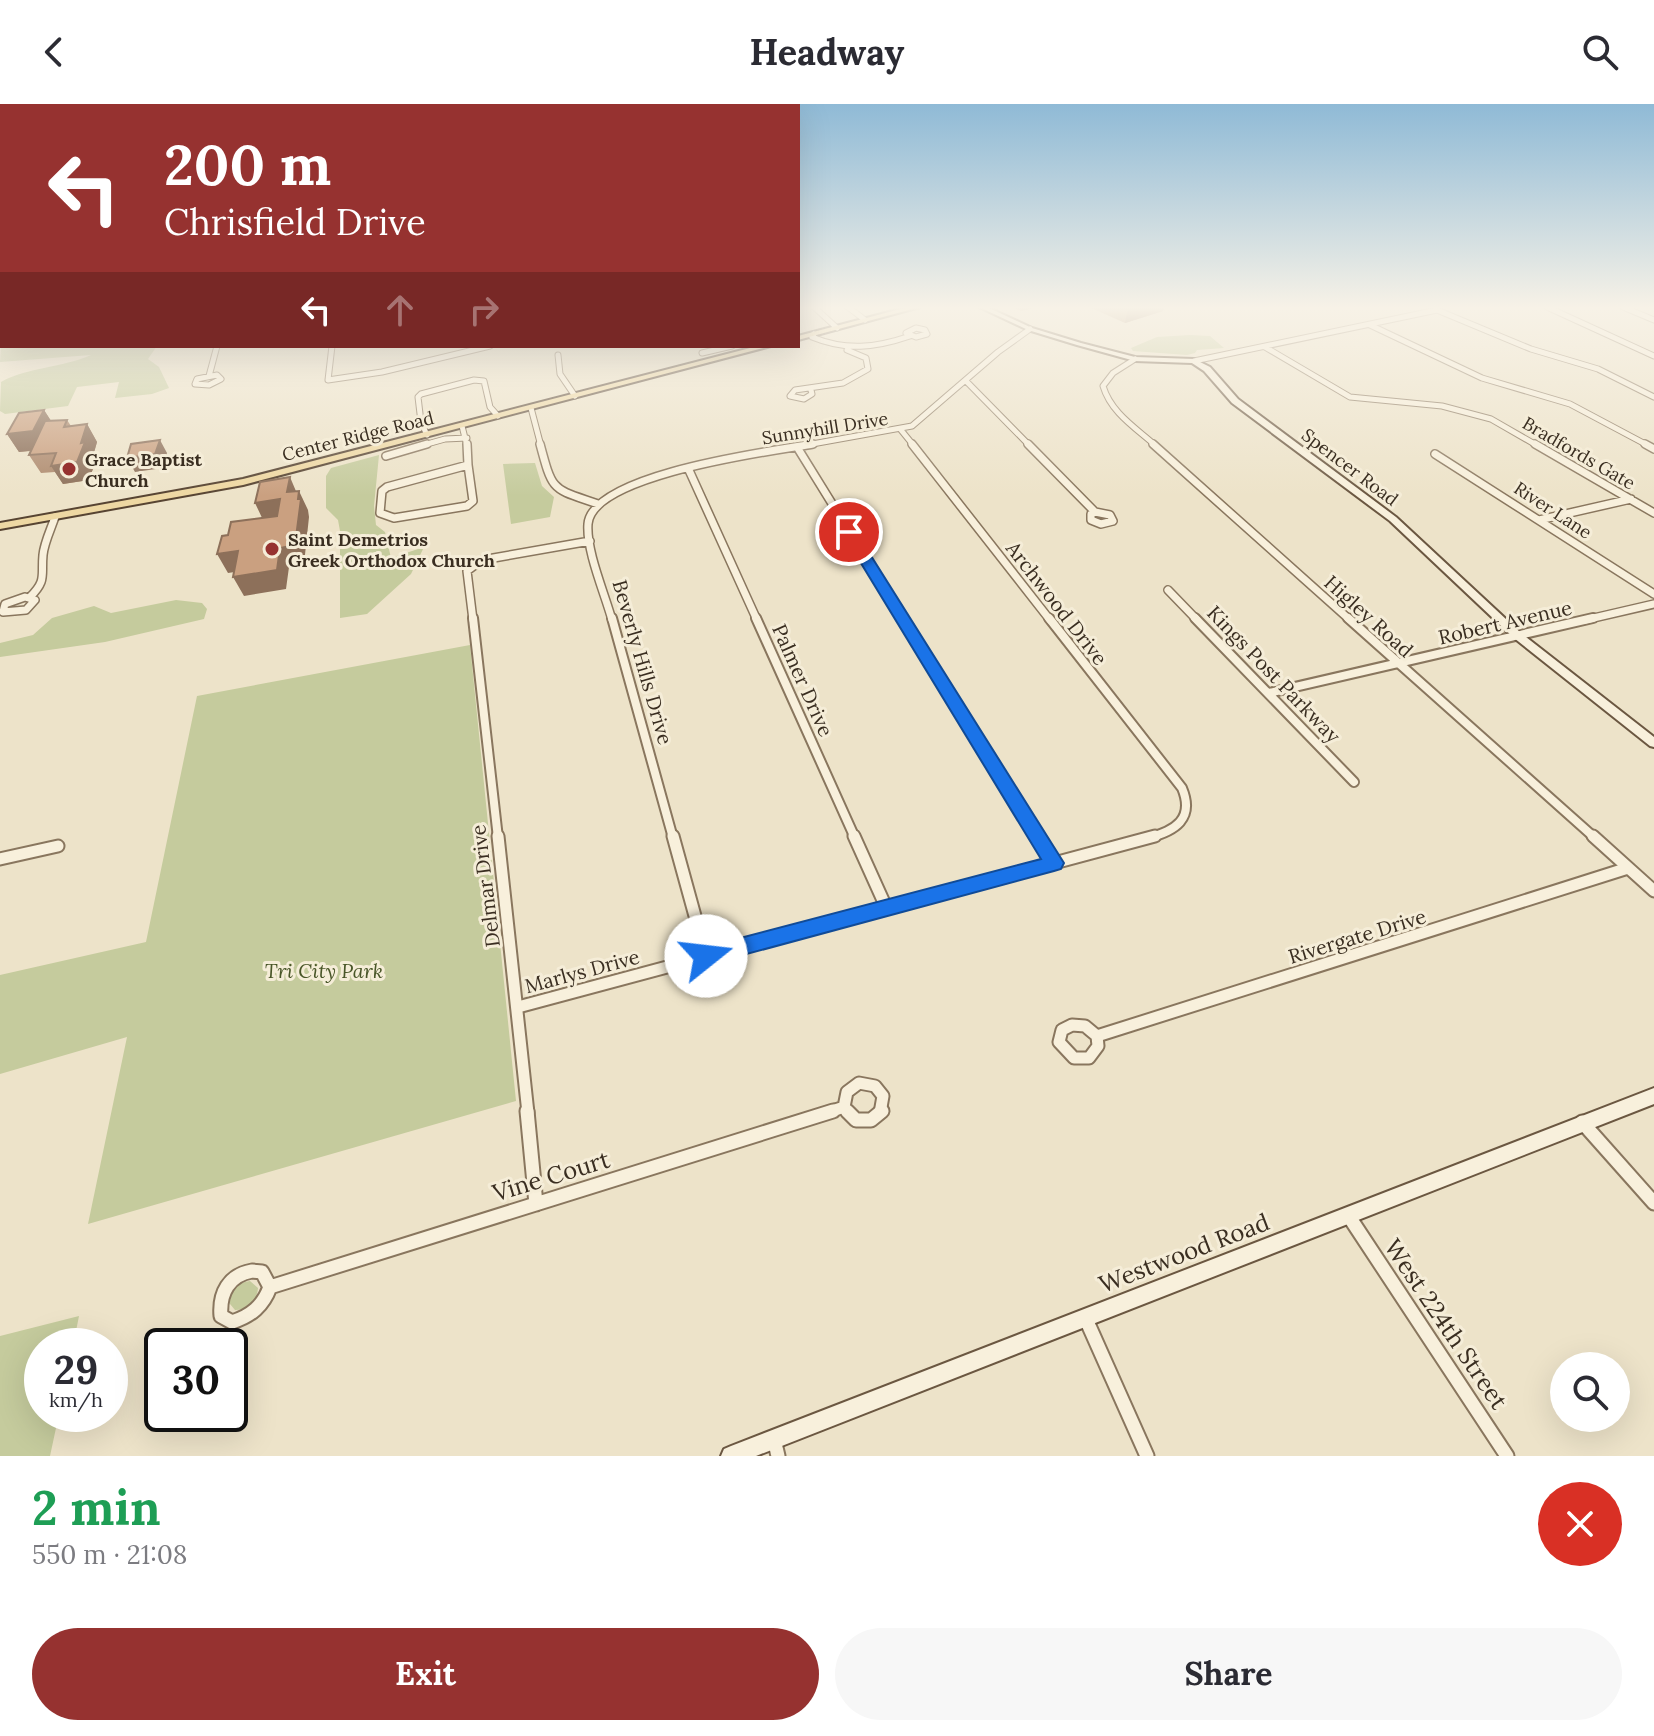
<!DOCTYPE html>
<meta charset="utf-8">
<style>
:root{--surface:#fff;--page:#f7f7f7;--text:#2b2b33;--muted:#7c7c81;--accent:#963230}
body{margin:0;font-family:Lora,serif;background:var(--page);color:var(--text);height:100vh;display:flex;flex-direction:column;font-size:30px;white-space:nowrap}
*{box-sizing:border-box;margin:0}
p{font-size:26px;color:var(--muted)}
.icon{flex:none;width:44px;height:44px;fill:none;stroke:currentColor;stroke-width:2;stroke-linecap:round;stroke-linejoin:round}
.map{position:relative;height:1352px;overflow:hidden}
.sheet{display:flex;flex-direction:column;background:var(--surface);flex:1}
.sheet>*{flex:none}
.banner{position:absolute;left:0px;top:0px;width:800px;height:244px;box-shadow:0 8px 32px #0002;background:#963230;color:#fff;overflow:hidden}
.tools{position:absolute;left:1550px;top:1248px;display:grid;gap:16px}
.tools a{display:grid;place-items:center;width:80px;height:80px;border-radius:50%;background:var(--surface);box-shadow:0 8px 32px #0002;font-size:40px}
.speed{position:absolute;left:24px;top:1224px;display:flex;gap:16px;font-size:40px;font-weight:700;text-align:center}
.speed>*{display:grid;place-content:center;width:104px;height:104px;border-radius:50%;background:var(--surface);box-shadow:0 8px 32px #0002;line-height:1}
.speed small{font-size:20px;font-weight:400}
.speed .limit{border:4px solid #111;border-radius:12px;background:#fff;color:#111}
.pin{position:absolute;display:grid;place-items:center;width:68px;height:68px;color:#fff;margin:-34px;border:4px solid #fff;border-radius:50%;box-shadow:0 2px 8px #0007}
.me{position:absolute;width:88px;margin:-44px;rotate:74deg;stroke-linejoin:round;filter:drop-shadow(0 0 6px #0008)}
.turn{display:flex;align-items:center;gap:28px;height:168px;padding:0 32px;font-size:36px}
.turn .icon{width:104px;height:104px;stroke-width:2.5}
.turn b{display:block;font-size:56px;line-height:68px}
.lanes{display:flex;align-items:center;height:76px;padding:0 32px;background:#0003;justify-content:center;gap:40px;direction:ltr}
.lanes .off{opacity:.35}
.round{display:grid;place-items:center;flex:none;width:84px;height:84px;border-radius:42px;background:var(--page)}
.overview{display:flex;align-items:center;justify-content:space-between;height:136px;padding:0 32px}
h1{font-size:48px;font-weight:700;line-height:60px;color:#1e9e55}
.button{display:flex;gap:16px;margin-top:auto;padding:16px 32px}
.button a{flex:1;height:92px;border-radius:48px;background:var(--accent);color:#fff;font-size:32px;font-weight:700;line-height:92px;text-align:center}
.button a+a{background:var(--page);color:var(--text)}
header{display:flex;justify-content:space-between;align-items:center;height:104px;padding:0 32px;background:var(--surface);font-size:36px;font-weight:700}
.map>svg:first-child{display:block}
.green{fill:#c5cb9d}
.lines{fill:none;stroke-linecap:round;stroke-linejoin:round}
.street-far4-casing{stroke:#89765e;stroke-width:7}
.street-far3-casing{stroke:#89765e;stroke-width:10}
.street-far2-casing{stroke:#89765e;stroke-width:12}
.street-far1-casing{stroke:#89765e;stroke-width:15}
.street-casing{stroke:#89765e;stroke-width:17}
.secondary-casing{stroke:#6b5741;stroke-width:4}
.primary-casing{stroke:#574432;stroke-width:4}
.street-far4{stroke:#f8f0dc;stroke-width:5}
.street-far3{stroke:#f8f0dc;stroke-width:7}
.street-far2{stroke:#f8f0dc;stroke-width:8}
.street-far1{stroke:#f8f0dc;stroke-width:11}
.street{stroke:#f8f0dc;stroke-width:13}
.secondary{fill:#f8f0dc;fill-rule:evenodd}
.primary{fill:#eed8a3;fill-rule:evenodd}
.wall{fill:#ae8a6e}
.shaded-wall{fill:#8d705a}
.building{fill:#caa080;stroke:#8d705a;stroke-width:2}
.route{fill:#1a73e8;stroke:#114b97;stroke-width:2}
.poi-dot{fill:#963230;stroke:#f5edd8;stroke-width:3}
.labels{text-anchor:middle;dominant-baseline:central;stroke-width:6;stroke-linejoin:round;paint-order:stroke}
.far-street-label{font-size:18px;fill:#3a2e21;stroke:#f5edd8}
.far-poi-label{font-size:18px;font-weight:bold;fill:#3a2e21;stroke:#f5edd8;text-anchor:start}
.street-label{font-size:20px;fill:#3a2e21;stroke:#f5edd8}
.park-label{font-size:20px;font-style:italic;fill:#495628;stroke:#f5edd8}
.near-street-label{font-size:24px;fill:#3a2e21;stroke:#f5edd8}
</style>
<header><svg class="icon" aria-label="back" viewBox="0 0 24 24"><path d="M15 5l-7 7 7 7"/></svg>Headway<svg class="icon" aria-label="search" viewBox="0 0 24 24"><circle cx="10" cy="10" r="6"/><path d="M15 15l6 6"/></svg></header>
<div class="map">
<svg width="1654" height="1352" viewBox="0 0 1654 1352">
<rect width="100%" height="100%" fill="#ede3c9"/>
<!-- green -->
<path class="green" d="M2 221V242H157L148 255 159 263 169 284 152 290 115 294 119 278 77 283 68 302 5 310 0 307 1 278C28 263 62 264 91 251L0 258Z
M1190 231 1210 232 1224 244 1197 246 1195 249 1187 251 1133 247 1131 244 1157 233Z
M379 351 374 402 376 421 385 428 391 454 424 443 411 470 367 510 340 514V427L338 416 326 404V372L331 364Z
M535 359 542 382 554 393 550 413 511 420 503 360Z
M176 496 202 499 207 505 204 515 105 538 0 553V539L33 531 52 514 94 502 111 509Z
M470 541 516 997 88 1120 127 933 0 970V871L146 838 197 592Z
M250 1177 258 1184C257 1197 248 1206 235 1206L230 1200C229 1187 238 1178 250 1177Z
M79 1212 73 1242H42V1310H59L50 1352H0V1232Z"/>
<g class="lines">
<!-- street-far4 casing -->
<g class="street-far4-casing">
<path id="street-far4" d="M814 203 837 224
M848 203 865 216
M1547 203 1654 252
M1623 203 1654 216
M1370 221 1482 274 1570 300 1649 342
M916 224 925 226 927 230 916 233 906 229Z
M814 230 812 233C846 247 875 244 910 232
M332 242 328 276 382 268 490 242
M1265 243 1350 293 1442 302 1491 315 1538 342
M702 249 732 242
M558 251 560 270 575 292
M1135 255 1113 269 1103 282C1111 309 1136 324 1156 342
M1194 257 1437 206 1531 245 1598 265 1654 293
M217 271 221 275 209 281 195 280 197 275Z
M209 272 217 242
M966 277 1030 342
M811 286 812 290 804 295 790 292 795 286 843 279 868 265 866 254 847 246
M531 304 541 342
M462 322 467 342
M901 326 914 342
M427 331 421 318 418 293 421 290 474 276 484 277 490 303 498 312
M420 342 445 335 467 334
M801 342 912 322 998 248 1030 225"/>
</g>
<!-- street-far3 casing -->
<g class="street-far3-casing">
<path id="street-far3" d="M467 340 468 361
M540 340C553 389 552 384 598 400
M912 340 1050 516
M1028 340 1095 408
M1153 340 1350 516
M1535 340 1654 409
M1645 340 1654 345
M797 343 904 516
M1435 350 1654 490
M386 352 427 340
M468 361 473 397 467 402 394 414 380 409 382 387 387 383Z
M688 364 757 516
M1095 408 1110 411 1113 417 1101 420 1091 416V410Z
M1539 416 1631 395
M1168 486 1197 516
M25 493 35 496 26 506 3 508 5 500Z
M30 493C47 476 41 472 43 451 44 439 51 425 55 413
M473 516 467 467 482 456 590 437
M612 516C605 490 586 447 588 420 592 370 772 347 813 340
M1585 516 1654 500"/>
</g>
<!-- street-far2 casing -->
<g class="street-far2-casing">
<path id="street-far2" d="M473 514 498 734
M612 514 673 734
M756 514 855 734
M903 514 1039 734
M1049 514 1182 684C1195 715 1175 727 1148 734
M1195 514 1354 678
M1348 514 1595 734
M1269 589 1593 514"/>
</g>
<!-- street-far1 casing -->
<g class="street-far1-casing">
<path id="street-far1" d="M498 732 528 1009
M673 732 706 852
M854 732 886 803
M1038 732 1054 759
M1593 732 1654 787
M0 755 58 742
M518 903 1155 732
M1072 921 1085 922 1097 932 1098 942 1089 954H1074L1059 938 1062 926Z
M1097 932 1628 764
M844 1003 849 1009
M844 1003 847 988 859 979 875 982 883 992 880 1009
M826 1009 844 1003"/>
</g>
<!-- street casing -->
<g class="street-casing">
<path id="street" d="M527 1007 536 1100
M847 1007 856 1016H871L882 1007
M1582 1018 1654 1099
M1348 1111 1507 1352
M252 1167 262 1168 270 1183C263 1202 251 1212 232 1218L221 1212C219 1189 229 1171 252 1167Z
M270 1183 833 1007
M1085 1213 1147 1352
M774 1335 778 1352"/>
</g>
<!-- secondary casing -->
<g class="secondary-casing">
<path id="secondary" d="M979 203H987L1032 224 1081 239 1135 253 1194 255 1210 263 1238 295 1396 413 1522 530 1654 633V643L1650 642 1514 534 1390 417 1232 299 1204 267 1192 259 1135 257 1077 241 1028 226Z
M1654 984V1000L756 1352H721L724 1345 731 1342Z"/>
</g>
<!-- primary casing -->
<g class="primary-casing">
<path id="primary" d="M908 203H920L798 236V232Z
M758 242H771L243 381 0 425V419L243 375Z"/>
</g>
<!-- street-far4 -->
<use href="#street-far4" class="street-far4"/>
<!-- street-far3 -->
<use href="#street-far3" class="street-far3"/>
<!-- street-far2 -->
<use href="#street-far2" class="street-far2"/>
<!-- street-far1 -->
<use href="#street-far1" class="street-far1"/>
<!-- street -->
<use href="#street" class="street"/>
<!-- secondary -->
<use href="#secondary" class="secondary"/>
<!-- primary -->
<use href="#primary" class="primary"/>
</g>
<!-- wall -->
<path class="wall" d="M1012 203H1037L1021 207Z
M1089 203H1164L1163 207 1125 219Z
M44 306 51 317 67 316 71 322 87 320 97 338 93 352 96 356 89 376 63 380 55 368 41 369 29 351 31 347 19 348 7 330Z"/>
<!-- shaded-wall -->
<path class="shaded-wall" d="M1021 203H1037L1021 207Z
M1128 203H1164L1163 207 1125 219Z
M44 306 55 323 45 345 19 348 7 330Z
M87 320 97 338 93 352 96 356 89 376 63 380 51 362Z
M160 336 167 349 163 364 135 368 127 354Z
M290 373 298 392 287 388Z
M299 387 308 406 309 413 304 460 289 463 286 485 244 492 233 473 280 444 298 395Z
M280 395 289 414 264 418 255 399Z
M238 447 248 466 228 469 217 450Z"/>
<!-- building -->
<path class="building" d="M44 306 33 327 7 330 19 309Z
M67 316 64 323 87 320 81 339 85 338 77 358 51 362 56 349 29 351 45 317Z
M160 336 155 350 127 354 131 340Z
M290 373 287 388 299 387 298 395H301L295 441 280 444 277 466 233 473 238 447 217 450 222 432 228 431 231 418 277 412 280 395 255 399 260 378Z"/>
<!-- sky -->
<linearGradient id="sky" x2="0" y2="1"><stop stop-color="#8fbad6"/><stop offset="0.52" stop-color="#f7f2e7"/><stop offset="1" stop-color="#f7f2e7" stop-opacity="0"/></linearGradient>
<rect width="1654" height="392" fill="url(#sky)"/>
<!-- route -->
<path class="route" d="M849 423 856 428 1064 759 1061 765 1054 767 706 861 698 858 695 852 698 846 706 843 1041 755 842 428Z"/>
<!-- markers -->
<g class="poi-dot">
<circle cx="69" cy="365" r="8"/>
<circle cx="272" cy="445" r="8"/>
</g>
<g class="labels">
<!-- far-street labels -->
<g class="far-street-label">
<text transform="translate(825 324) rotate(-9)">Sunnyhill Drive</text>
<text transform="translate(358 332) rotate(-14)">Center Ridge Road</text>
<text transform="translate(1579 349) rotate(30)">Bradfords Gate</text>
<text transform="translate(1350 363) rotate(37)">Spencer Road</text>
<text transform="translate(1553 406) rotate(33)">River Lane</text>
</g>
<!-- far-poi labels -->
<g class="far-poi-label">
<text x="85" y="355">Grace Baptist<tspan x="85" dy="21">Church</tspan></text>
<text x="288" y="435">Saint Demetrios<tspan x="288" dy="21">Greek Orthodox Church</tspan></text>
</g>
<!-- street labels -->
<g class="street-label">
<text transform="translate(1057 499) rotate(52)">Archwood Drive</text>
<text transform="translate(1369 512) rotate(42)">Higley Road</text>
<text transform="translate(1505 518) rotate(-13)">Robert Avenue</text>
<text transform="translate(643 558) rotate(74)">Beverly Hills Drive</text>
<text transform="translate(1274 570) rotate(46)">Kings Post Parkway</text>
<text transform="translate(803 576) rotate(66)">Palmer Drive</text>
<text transform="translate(485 782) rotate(-97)">Delmar Drive</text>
<text transform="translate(1357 832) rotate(-17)">Rivergate Drive</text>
<text transform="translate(582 867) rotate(-15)">Marlys Drive</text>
</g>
<!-- park labels -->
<g class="park-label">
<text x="324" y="866">Tri City Park</text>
</g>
<!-- near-street labels -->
<g class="near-street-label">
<text transform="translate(551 1072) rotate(-17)">Vine Court</text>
<text transform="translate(1184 1149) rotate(-21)">Westwood Road</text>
<text transform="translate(1446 1220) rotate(56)">West 224th Street</text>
</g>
</g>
</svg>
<div class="tools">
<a><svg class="icon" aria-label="search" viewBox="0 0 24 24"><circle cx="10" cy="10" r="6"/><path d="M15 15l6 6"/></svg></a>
</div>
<div class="speed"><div>29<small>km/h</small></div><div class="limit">30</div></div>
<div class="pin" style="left:849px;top:428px;background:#d93025"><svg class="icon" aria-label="arrive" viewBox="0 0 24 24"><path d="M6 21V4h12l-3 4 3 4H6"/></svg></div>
<svg class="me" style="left:706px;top:852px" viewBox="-20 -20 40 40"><circle r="19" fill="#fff"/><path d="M0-13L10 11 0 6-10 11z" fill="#1a73e8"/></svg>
<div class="banner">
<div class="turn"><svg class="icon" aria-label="left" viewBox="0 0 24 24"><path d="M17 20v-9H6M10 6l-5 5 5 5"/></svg><div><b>200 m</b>Chrisfield Drive</div></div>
<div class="lanes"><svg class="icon" aria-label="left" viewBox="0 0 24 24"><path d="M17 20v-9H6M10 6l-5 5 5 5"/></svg><svg class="icon off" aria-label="ahead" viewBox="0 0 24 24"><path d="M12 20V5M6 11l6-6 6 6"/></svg><svg class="icon off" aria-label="right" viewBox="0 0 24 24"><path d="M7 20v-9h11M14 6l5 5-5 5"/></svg></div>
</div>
</div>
<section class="sheet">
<div class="overview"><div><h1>2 min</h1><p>550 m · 21:08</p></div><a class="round" style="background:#d93025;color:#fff"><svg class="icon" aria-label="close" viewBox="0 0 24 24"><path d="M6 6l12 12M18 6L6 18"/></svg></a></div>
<div class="button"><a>Exit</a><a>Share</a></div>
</section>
